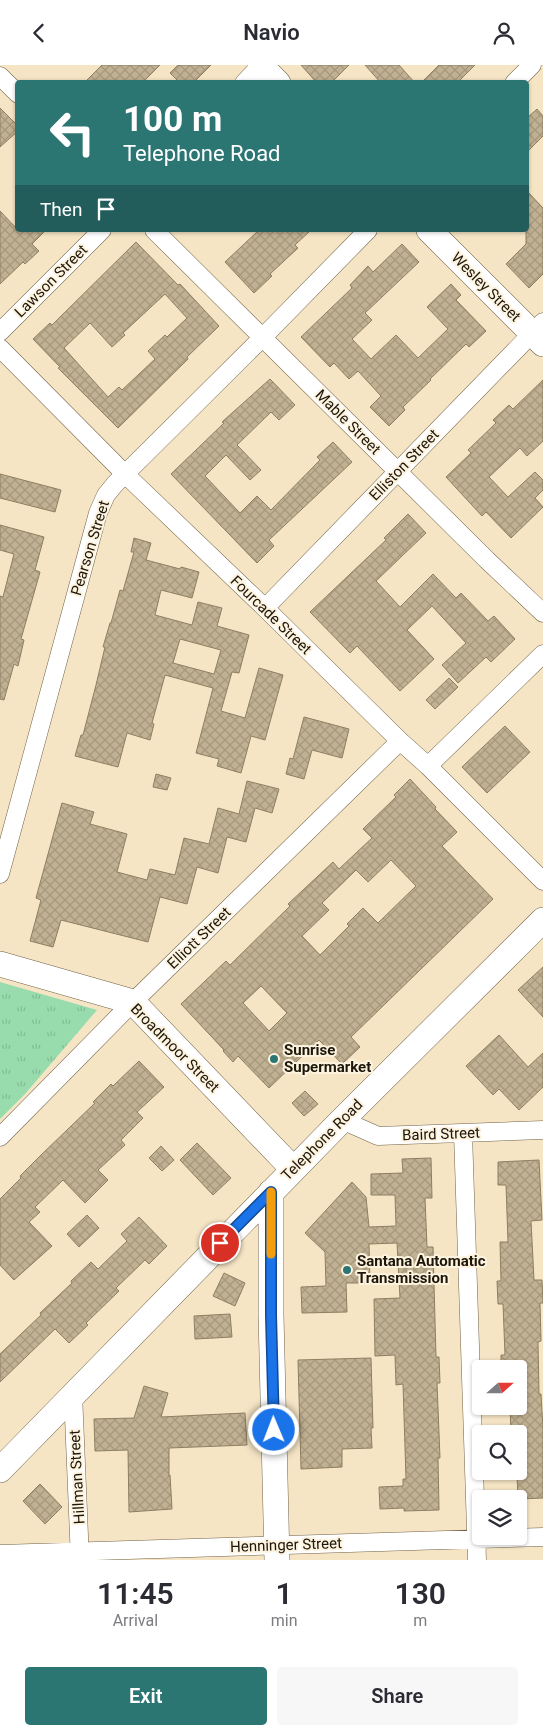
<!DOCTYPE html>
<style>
:root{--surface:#fff;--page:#f7f7f7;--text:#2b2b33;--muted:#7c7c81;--accent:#2b7573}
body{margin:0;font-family:Roboto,sans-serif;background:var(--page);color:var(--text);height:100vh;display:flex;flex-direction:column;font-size:19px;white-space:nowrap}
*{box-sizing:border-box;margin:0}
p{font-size:16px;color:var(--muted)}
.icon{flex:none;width:28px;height:28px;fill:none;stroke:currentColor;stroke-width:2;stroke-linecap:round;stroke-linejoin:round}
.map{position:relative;height:1495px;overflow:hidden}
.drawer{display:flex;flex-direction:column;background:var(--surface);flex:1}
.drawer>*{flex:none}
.top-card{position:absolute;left:15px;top:15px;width:514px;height:152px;border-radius:5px;box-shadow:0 1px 4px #0004;background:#2b7573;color:#fff;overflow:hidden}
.needle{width:32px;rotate:69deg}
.tools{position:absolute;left:472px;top:1295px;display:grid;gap:10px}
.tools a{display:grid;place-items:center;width:55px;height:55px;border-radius:5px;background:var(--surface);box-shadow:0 1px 4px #0004;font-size:25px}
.pin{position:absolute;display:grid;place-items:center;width:42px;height:42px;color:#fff;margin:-21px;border:2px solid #fff;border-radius:50%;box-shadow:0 1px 5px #0007}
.me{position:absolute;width:55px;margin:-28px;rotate:359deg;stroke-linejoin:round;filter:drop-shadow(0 0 4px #0008)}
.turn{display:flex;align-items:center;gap:18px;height:105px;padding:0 25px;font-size:22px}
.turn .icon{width:65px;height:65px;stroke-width:2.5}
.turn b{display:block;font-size:35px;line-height:42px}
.then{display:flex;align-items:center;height:48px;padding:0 25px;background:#0003;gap:10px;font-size:19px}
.eta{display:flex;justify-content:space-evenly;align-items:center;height:85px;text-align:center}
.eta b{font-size:30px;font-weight:600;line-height:35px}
.button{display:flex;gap:10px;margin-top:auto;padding:10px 25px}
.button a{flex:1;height:58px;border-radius:5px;background:var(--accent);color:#fff;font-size:20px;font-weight:600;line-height:58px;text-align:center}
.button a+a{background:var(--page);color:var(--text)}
header{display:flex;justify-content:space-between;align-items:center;height:65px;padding:0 25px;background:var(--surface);font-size:22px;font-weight:600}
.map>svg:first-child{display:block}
.park{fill:url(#park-tufts)}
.building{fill:url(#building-cross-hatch);stroke:#8e7f62;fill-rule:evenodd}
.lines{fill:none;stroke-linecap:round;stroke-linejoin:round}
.street-casing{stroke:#726347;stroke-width:19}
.secondary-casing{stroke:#726347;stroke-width:26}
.street{stroke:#fff;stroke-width:18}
.secondary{stroke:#fff;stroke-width:25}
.route-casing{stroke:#114b97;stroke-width:12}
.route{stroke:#1a73e8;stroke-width:9}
.slow{stroke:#f59e0b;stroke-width:9}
.poi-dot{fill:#2b7573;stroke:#fdf3df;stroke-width:2}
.labels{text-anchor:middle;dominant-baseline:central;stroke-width:4;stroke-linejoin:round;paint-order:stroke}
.street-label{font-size:15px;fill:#1c160b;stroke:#fdf3df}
.poi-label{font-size:15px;font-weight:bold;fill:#1c160b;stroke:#fdf3df;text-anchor:start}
</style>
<header><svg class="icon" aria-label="back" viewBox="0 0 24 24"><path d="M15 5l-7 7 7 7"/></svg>Navio<svg class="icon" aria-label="person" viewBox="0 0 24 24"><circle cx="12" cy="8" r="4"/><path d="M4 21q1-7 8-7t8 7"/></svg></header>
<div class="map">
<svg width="543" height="1495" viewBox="0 0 543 1495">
<defs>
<pattern id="park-tufts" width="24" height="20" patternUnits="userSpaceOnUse" patternTransform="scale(1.25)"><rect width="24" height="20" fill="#98dcad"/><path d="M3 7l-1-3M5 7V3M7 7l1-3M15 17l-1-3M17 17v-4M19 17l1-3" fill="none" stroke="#82bc94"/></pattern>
<pattern id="building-cross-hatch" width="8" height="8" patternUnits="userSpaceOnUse" patternTransform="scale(1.25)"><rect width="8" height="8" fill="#c1b193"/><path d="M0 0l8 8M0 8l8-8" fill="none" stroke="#a5987d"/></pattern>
</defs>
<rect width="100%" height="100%" fill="#f5e5c5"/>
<!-- park -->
<path class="park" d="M0 917 97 945 25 1029 0 1054Z"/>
<!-- building -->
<path class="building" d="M102 0H160L142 18H84Z
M178 0H211L193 18H180L170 8Z
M301 0H349L331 18H317Z
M365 0H399L415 18H381Z
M439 0H475L457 18H421Z
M0 43 18 61V66L0 82Z
M537 44 543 51V71L526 88V54Z
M526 125 543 143V209L529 223 506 199 526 179Z
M0 146 18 165H46L32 179 39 186 25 199 23 197 0 219Z
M259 165H311L295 180 298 183 270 209 272 211 254 228 225 197Z
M136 177 178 220 180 219 219 261 187 292 188 294 118 363 58 303 60 302 33 274 50 258 52 260ZM165 229 187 253 167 272 165 270 148 286 155 294 122 325 119 322 108 332 64 283 90 258 112 282 125 270 123 268Z
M402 179 419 197 365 248 372 255 352 274 371 294 396 270 418 293 448 264 427 242 451 219 461 230 456 235 486 266 469 282 466 279 430 314 431 315 403 342 405 345 389 361 370 342 381 331 358 306 349 314 334 298 330 302 301 272 352 223 350 220 368 201 373 207Z
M270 314 295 340 279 355 271 347 237 380 261 405 250 415 226 390 205 411 240 448 257 431 271 445 320 395 317 392 333 377 352 397 269 475 274 481 257 498 171 409 224 358 222 357Z
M543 315V376L527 391 520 383 489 412 508 432 535 407 543 415V425L535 433 543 442 511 473 486 447 482 451 446 412 471 388 468 385 496 358 493 355 509 340 513 344Z
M0 409 61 425 55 447 0 433Z
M408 449 426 468 376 516 400 542 433 509 456 533 461 528 488 556 494 551 515 574 491 597 486 592 458 618 442 600 466 578 432 541 407 565 434 594 400 626 357 581 350 588 310 547 386 475 384 473Z
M0 460 44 472 35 505 40 507 21 574 24 575 18 601 14 599 4 635 0 634V531L3 532 14 489 0 485Z
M134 473 151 478 146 495 180 504 181 502 199 507 192 533 161 525 155 550 192 560 198 537 222 543 217 561 249 570 239 608 232 607 221 646 245 653 259 603 283 610 265 675 251 671 241 708 217 701 219 694 196 688 213 623 165 610 152 658 154 659 150 675 127 668 118 702 75 691 81 670H83L96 620 105 582H103L110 558H111L120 525 123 526 134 487H131ZM180 574 221 585 214 609 173 598Z
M449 613 458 622 435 644 426 635Z
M304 652 349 664 342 693 312 685 304 714 286 709 290 693 293 694Z
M505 661 530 687 487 728 462 702Z
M156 709 171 713 167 725 153 722Z
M410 714 436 742 435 744 457 767 442 781 493 834 351 972 360 982 342 999 319 975 269 1023 238 991 233 997 223 986 224 985 181 939 226 896 230 900 290 841 288 839 333 797 339 804 372 773 363 764 396 732 394 730ZM391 795 416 821 378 858 363 843 347 859 349 861 320 890 302 871 329 845 322 838 356 805 368 817ZM261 921 287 948 269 966 243 938Z
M247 716 279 724 272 748 255 743 246 777 227 772 218 808 197 802 187 839 160 832 148 877 61 855 53 882 30 876 41 835 36 833 62 738 94 747 90 759 127 769 117 807 147 815 150 804 175 810 184 773 209 779 218 743 239 749Z
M543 902V952L518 925Z
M499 970 528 1002 543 988V1022L519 1045 499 1024 493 1030 466 1001Z
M139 996 164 1022 137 1047 143 1053 121 1075 125 1080 98 1105 108 1115 85 1138 63 1115 35 1142 40 1147 29 1157 52 1181 14 1215 0 1200V1134L21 1113 20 1111 40 1091 95 1038 93 1037 111 1019 113 1021Z
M305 1026 318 1039 304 1051 292 1038Z
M197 1078 231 1113 213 1130 180 1095Z
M161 1081 174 1095 162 1106 149 1093Z
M431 1093 432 1133H425L427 1182H433L436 1292H439L440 1318H437L440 1393H438L439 1445 404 1446V1443L380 1444 379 1422 403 1421V1414H406L403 1319 396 1320 395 1290 375 1291 374 1234 400 1233 397 1178 369 1179 370 1218H346L347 1247 302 1248 301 1222 326 1221 325 1187 305 1168 352 1117 366 1132 369 1162 396 1161 395 1130H371V1109L403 1108 402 1094Z
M539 1095 542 1155 531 1156 534 1215H542L543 1238H540L541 1276 538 1277 539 1329H541L543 1364V1433L519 1434H518L517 1410H519V1369H511L510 1341H519V1304H501V1290H505L503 1239H498L497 1216H501L500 1177H508L506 1120H498V1097Z
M87 1150 99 1163 79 1182 67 1169Z
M139 1152 167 1181 149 1199 145 1195 116 1223 119 1226 86 1258 88 1260 69 1278 55 1264 0 1317V1289L41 1250 40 1248 72 1218 71 1216 91 1197 98 1204 127 1176 121 1169Z
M224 1208 245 1218 235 1241 213 1231Z
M230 1249 232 1272 195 1274 194 1251Z
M371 1293 373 1363H371L372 1383 342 1384V1402L301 1404 298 1295Z
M144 1321 168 1328 161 1352 245 1348 247 1380 169 1383V1411L170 1410 172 1444 129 1447 128 1385 95 1386 94 1354 134 1353Z
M40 1419 62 1442 45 1459 23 1436Z"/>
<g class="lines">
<!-- street casing -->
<g class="street-casing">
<path id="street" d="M0 11 18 29
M244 18 261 0
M514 18 532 0
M154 165 487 495 543 548
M0 267 102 165
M0 283 126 410 265 543 400 676 428 701 543 816
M265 543 543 257
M428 701 543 589
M0 809 98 448 106 430 115 419 263 272 368 165
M342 1055 378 1071 543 1065
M463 1068 477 1495
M0 1072 133 937 400 676
M73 1328 80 1495
M0 1489 543 1472"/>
</g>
<!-- secondary casing -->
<g class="secondary-casing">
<path id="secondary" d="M260 0 278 18
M429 165 543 279
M0 899 133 937 293 1104
M271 1127V1250L277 1495
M0 1405 342 1055 543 855"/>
</g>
<!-- street -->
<use href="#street" class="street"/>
<!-- secondary -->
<use href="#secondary" class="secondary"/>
</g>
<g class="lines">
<!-- route casing -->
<g class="route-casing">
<path id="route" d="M220 1178 271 1127V1250L274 1365"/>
</g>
<!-- route -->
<use href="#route" class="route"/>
<!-- slow -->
<path class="slow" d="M271 1127V1189"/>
</g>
<!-- markers -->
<g class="poi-dot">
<circle cx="274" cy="994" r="5"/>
<circle cx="347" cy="1205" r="5"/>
</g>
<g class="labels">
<!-- street labels -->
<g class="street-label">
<text transform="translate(51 216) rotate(-45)">Lawson Street</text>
<text transform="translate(486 222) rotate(45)">Wesley Street</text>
<text transform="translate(348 357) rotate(45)">Mable Street</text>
<text transform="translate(404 400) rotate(-46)">Elliston Street</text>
<text transform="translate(90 483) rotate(-73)">Pearson Street</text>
<text transform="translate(271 550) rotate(44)">Fourcade Street</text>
<text transform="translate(199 873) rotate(-44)">Elliott Street</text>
<text transform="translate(175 983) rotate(45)">Broadmoor Street</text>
<text transform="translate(441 1069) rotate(-2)">Baird Street</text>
<text transform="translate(322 1075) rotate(-45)">Telephone Road</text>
<text transform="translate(77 1412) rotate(-93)">Hillman Street</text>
<text transform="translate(286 1480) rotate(-2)">Henninger Street</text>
</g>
<!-- poi labels -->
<g class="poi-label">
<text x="284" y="985">Sunrise<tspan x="284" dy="17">Supermarket</tspan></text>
<text x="357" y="1196">Santana Automatic<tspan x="357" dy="17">Transmission</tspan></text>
</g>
</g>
</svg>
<div class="tools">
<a><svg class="needle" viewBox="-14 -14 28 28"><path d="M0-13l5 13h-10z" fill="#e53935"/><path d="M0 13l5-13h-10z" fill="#7c7c81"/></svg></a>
<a><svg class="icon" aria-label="search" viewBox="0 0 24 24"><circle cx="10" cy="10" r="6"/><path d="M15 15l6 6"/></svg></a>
<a><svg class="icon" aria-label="layers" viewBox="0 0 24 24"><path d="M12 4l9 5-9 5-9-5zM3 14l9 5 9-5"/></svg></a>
</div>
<div class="pin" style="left:220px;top:1178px;background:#d93025"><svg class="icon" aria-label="arrive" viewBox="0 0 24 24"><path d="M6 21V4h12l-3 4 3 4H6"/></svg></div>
<svg class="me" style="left:274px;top:1365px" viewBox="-20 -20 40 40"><circle r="17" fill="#1a73e8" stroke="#fff" stroke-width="3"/><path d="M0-11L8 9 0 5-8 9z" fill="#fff"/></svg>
<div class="top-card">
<div class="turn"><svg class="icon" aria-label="left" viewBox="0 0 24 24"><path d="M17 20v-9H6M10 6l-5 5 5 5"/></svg><div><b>100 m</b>Telephone Road</div></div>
<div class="then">Then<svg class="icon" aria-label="arrive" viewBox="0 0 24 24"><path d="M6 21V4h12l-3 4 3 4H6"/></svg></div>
</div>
</div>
<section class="drawer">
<div class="eta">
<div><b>11:45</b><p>Arrival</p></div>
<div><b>1</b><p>min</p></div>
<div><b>130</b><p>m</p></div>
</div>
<div class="button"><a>Exit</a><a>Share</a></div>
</section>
